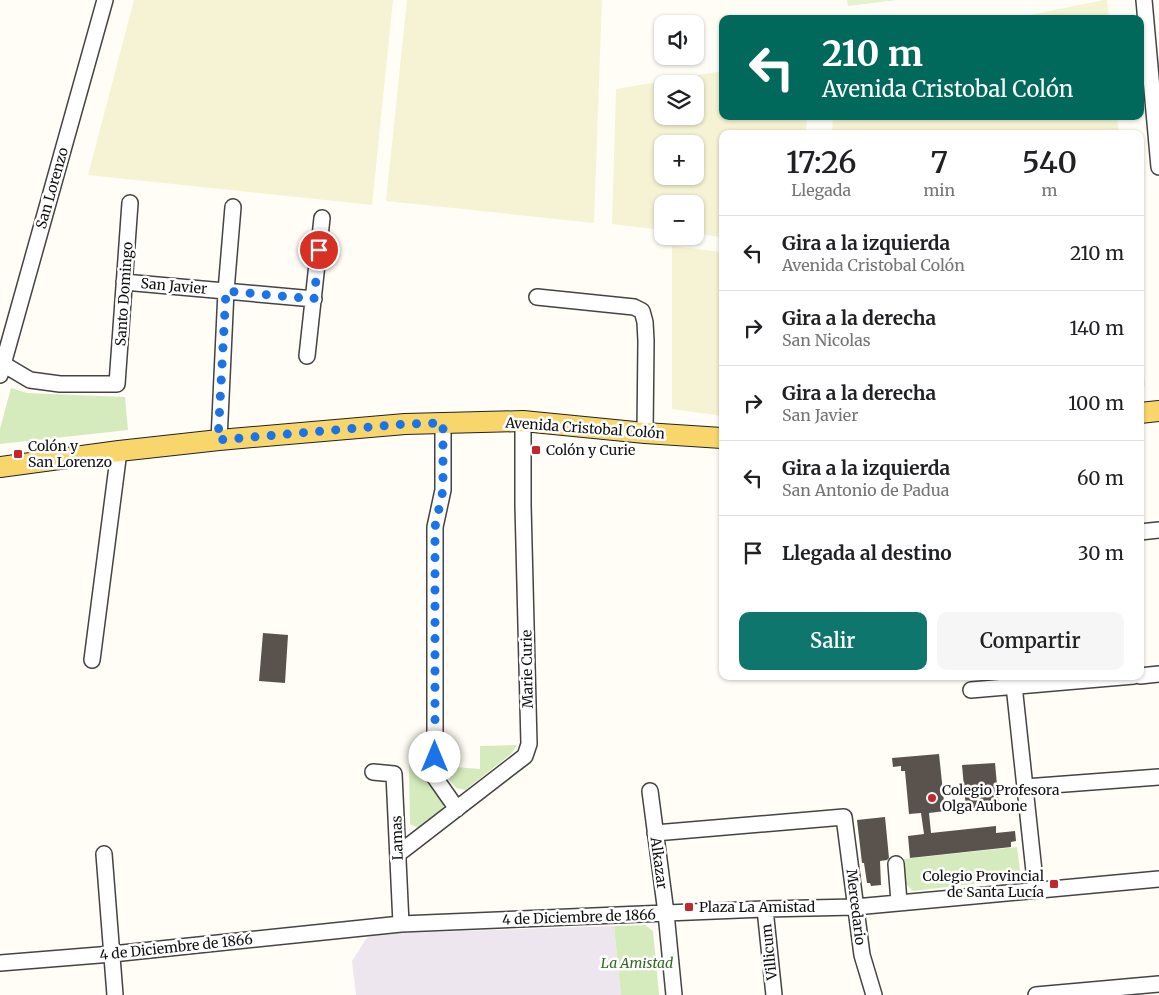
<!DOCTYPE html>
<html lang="es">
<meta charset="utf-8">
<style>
:root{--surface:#fff;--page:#f6f6f6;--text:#202124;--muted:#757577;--line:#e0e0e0;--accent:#0f766e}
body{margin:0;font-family:Merriweather,serif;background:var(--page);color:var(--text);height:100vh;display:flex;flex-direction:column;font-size:19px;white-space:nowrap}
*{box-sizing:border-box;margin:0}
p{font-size:16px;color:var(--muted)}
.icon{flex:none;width:28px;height:28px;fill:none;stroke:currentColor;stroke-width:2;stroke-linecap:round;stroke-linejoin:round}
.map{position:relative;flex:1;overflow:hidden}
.side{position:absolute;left:719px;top:130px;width:425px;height:550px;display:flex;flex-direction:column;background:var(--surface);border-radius:10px;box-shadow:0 1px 4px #0004}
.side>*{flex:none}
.hud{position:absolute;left:719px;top:15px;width:425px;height:105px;border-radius:10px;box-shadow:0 1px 4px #0004;background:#00695c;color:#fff;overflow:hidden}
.buttons{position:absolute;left:654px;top:15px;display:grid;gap:10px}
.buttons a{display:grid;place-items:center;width:50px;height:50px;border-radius:10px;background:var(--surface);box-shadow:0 1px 4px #0004;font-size:25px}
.pin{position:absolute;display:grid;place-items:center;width:42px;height:42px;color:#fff;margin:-21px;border:2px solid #fff;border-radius:50%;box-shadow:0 1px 5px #0007}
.me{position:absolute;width:55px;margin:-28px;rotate:0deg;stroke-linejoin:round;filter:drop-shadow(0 0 4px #0008)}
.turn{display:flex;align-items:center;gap:18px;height:105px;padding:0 20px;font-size:22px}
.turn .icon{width:65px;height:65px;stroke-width:2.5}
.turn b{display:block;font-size:35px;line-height:42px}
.eta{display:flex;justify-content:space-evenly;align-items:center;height:85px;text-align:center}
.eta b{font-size:30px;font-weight:600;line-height:35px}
.action{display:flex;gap:10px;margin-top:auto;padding:10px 20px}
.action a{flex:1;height:58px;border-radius:10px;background:var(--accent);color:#fff;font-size:20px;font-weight:600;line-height:58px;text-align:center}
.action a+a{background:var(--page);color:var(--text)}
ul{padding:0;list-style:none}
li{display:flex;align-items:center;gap:15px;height:75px;padding:0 20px;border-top:1px solid var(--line)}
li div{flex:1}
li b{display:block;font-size:19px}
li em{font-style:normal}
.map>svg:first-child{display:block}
.industrial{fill:#eee6ef}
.farmland{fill:#f6f3d4;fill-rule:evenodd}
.green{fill:#d5ebbd}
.pitch{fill:#e6f2cf}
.building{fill:#5a524d}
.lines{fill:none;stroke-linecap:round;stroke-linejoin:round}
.minor-casing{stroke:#444;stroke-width:18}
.major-casing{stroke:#222;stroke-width:22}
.minor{stroke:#fff;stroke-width:15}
.major{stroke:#f9d66b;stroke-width:20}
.route{stroke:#1a73e8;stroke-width:9;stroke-dasharray:0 16.2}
.poi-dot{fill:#c4262e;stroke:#fff;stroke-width:2}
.labels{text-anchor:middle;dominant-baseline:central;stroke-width:5;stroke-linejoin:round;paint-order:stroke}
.street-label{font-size:14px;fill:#111;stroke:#fff}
.poi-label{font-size:14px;fill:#111;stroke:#fff;text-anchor:start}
.park-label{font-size:14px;font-style:italic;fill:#2f6b1f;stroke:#fff}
</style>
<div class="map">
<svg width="1159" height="995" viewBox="0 0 1159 995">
<rect width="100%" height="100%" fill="#fffdf5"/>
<!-- industrial -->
<path class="industrial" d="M614 926 621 995H356L352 961 366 939 373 934Z"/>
<!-- farmland -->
<path class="farmland" d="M134 0H393L372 205 88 175Z
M407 0H602L594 223 386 201Z
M1104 0H1107L1109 19H1010Z
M722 71V116H807L806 134H722V237L695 234V204H662V230L612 224 616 89ZM662 84H695V116H662ZM662 144H695V176H662Z
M833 116H1117L1119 134H832Z
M672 246 722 252V416L672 409Z
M1140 321 1145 386 1140 387Z"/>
<!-- green -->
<path class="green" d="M11 388 27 393 125 397 128 430 0 444V429Z
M517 745 511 754 465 790 456 788 442 771V766L480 769V746Z
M409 765H424L445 800 443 809 418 828 410 824Z
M1017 847 1020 871 1015 879 913 891 906 884 904 859Z
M645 925 653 931 659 995H621L614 926Z"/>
<!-- pitch -->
<path class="pitch" d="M847 0H898L848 6Z"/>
<!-- building -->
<path class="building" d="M263 633 288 635 285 683 259 681Z
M939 754 945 811 929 813 931 833 996 826V833L1015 831 1016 841 1011 842V847L910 858 908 836 924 834 921 813 909 814 905 771H901V766L893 767 892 758Z
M995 763 999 807 966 809 962 765Z
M885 817 889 858 887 860 880 861 881 885 871 886 870 883H867L864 863H862L857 820Z"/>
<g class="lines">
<!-- minor casing -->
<g class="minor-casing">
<path id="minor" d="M1144 0 1159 167
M124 282 314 299
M537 297 634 307 642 311 645 322 646 341 645 433
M307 356 322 218
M3 364 30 380 60 384H117L130 203
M0 375 105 0
M219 440 226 291 233 207
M1140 532 1159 530
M92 660 119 451
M1013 676 1036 890
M1140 676 1159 674
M971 690 1134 676
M435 757V527L443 490V423
M429 769 457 809
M373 772 394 774 401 924
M1025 787 1159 777
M650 791 666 913 674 995
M655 833 844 817 862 955 874 995
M104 854 115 995
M398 854 525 756 529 744 523 505V421
M896 864 899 902
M765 909 774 995
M0 963 112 954 401 924 765 909 855 907 1159 879
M1036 995 1159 984"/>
</g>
<!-- major casing -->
<g class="major-casing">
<path id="major" d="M1140 413 1159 411
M0 467 119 451 219 440 405 424 523 421 645 433 722 438"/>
</g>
<!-- minor -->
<use href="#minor" class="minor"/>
<!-- major -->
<use href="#major" class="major"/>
</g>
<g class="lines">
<!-- route -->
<path class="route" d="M319 250 314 299 226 291 218 440 405 424 443 423V490L435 527V757"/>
</g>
<!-- markers -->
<g class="poi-dot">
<rect x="531" y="445" width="10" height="10" rx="2.5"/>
<rect x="13" y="449" width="10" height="10" rx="2.5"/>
<circle cx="932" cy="798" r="5"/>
<rect x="1049" y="879" width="10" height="10" rx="2.5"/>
<rect x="684" y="902" width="10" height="10" rx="2.5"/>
</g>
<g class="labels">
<!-- street labels -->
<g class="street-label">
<text transform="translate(52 188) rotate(-74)">San Lorenzo</text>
<text transform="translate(174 286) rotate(5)">San Javier</text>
<text transform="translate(124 294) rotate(-86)">Santo Domingo</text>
<text transform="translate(585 428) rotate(4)">Avenida Cristobal Colón</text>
<text transform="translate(527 669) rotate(-91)">Marie Curie</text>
<text transform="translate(397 838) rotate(-92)">Lamas</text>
<text transform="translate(659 863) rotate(82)">Alkazar</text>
<text transform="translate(856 907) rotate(83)">Mercedario</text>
<text transform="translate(579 917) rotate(-2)">4 de Diciembre de 1866</text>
<text transform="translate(176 947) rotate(-6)">4 de Diciembre de 1866</text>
<text transform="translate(769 952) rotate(-96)">Villicum</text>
</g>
<!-- poi labels -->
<g class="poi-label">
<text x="28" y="446">Colón y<tspan x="28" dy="16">San Lorenzo</tspan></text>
<text x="546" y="450">Colón y Curie</text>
<text x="942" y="790">Colegio Profesora<tspan x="942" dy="16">Olga Aubone</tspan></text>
<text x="1044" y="876" text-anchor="end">Colegio Provincial<tspan x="1044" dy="16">de Santa Lucía</tspan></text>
<text x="699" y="907">Plaza La Amistad</text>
</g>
<!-- park labels -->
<g class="park-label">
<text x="637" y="963">La Amistad</text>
</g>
</g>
</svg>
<div class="buttons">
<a><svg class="icon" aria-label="sound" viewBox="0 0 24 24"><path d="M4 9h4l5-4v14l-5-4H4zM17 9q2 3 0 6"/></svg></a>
<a><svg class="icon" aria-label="layers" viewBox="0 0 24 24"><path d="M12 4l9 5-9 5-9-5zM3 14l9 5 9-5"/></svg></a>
<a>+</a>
<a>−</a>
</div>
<div class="pin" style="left:319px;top:250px;background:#d93025"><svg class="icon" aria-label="arrive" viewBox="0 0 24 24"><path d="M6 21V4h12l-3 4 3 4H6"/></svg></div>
<svg class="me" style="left:435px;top:757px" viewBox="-20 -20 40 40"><circle r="19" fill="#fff"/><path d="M0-13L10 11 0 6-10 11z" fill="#1a73e8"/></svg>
<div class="hud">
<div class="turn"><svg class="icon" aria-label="left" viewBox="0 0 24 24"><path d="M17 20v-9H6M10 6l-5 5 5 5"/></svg><div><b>210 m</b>Avenida Cristobal Colón</div></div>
</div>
<section class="side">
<div class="eta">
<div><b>17:26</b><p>Llegada</p></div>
<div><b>7</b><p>min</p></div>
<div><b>540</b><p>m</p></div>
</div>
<ul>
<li><svg class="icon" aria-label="left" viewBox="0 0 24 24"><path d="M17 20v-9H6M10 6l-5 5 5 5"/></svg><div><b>Gira a la izquierda</b><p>Avenida Cristobal Colón</p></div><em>210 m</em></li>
<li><svg class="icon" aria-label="right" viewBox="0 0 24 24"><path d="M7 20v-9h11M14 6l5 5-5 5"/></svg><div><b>Gira a la derecha</b><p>San Nicolas</p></div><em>140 m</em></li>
<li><svg class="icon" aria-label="right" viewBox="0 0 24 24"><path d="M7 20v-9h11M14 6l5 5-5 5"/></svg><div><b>Gira a la derecha</b><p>San Javier</p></div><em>100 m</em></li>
<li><svg class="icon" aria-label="left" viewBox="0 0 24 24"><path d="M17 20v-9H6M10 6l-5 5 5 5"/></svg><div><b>Gira a la izquierda</b><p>San Antonio de Padua</p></div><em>60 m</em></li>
<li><svg class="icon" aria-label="arrive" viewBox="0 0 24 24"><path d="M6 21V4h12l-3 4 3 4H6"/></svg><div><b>Llegada al destino</b></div><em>30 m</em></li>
</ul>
<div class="action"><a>Salir</a><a>Compartir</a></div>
</section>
</div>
